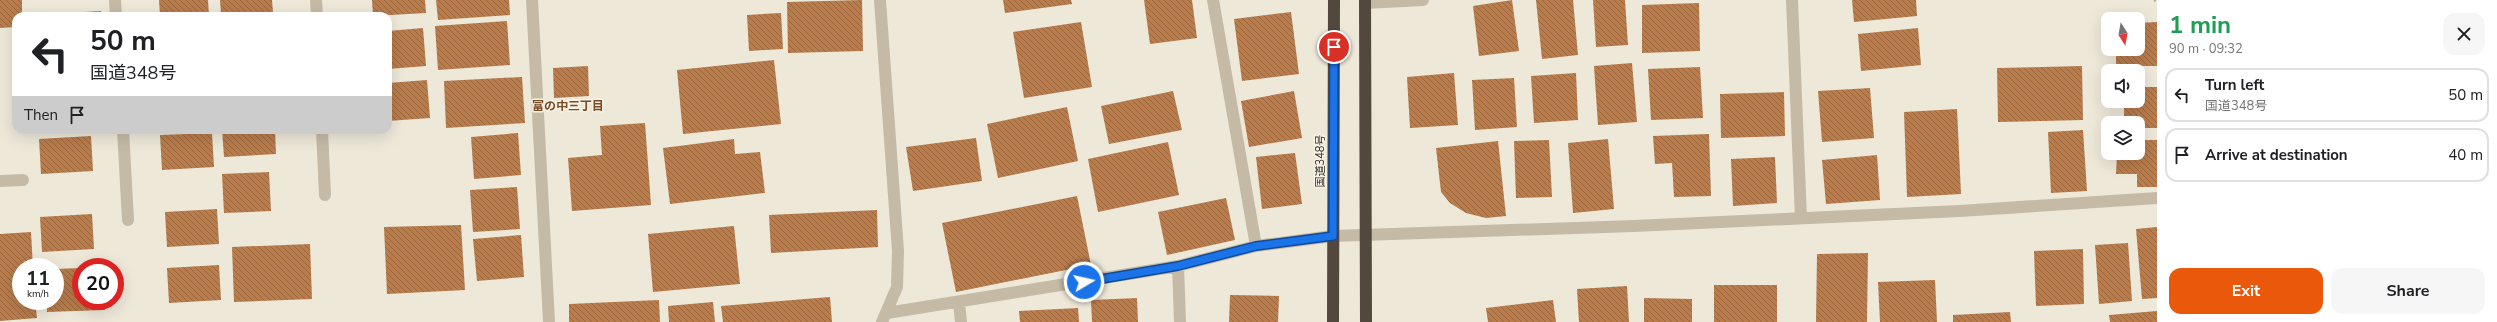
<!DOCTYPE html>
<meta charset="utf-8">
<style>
:root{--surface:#fff;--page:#f6f6f6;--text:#202124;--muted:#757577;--line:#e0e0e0;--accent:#ea580c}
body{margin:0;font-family:"Nunito Sans","Noto Sans JP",sans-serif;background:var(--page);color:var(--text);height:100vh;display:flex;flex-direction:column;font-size:15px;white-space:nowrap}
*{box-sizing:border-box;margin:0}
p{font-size:13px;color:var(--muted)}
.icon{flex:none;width:22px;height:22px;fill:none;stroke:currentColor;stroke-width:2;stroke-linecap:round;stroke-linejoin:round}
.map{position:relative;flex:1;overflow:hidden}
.panel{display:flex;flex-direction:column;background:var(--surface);width:340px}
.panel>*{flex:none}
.guide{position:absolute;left:12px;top:12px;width:380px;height:122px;border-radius:12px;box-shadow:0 4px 16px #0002;background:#fff;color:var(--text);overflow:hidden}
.needle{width:26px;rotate:169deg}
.fabs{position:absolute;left:2101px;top:12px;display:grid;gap:8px}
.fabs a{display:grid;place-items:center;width:44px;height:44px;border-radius:8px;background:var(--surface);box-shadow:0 4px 16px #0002;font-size:20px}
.speed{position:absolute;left:12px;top:258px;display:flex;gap:8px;font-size:20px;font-weight:700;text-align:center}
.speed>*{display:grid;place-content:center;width:52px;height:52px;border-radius:50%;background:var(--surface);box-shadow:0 4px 16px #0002;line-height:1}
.speed small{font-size:10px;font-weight:400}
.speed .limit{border:6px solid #d22;background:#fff;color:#111}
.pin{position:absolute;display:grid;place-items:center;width:34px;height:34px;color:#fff;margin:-17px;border:2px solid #fff;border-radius:50%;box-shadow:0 1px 4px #0007}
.me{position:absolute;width:44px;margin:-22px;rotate:81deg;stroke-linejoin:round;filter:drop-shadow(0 0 3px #0008)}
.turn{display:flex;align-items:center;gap:14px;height:84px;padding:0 12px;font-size:18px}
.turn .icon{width:52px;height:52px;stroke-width:2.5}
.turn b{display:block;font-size:28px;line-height:34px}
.then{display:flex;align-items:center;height:38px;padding:0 12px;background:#0003;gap:8px;font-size:15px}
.round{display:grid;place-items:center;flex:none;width:42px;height:42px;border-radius:12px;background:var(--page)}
.head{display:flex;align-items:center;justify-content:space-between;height:68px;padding:0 12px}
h1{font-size:24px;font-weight:700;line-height:30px;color:#1e9e55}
.cta{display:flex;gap:8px;margin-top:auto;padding:8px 12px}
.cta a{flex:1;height:46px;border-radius:12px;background:var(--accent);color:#fff;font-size:16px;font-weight:700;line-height:46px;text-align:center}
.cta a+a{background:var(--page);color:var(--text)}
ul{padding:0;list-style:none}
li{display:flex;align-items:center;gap:12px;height:54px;margin:0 8px 6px;padding:0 4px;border:2px solid var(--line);border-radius:12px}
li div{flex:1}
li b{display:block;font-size:15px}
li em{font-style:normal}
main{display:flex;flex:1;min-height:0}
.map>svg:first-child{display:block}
.building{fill:url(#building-back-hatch)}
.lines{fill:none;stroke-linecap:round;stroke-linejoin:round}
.path{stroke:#b0a591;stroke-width:2.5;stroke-dasharray:2 2;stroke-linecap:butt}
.minor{stroke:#c5baa6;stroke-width:12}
.highway{stroke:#52483e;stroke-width:12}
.route-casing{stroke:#114b97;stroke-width:10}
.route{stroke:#1a73e8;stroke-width:7}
.labels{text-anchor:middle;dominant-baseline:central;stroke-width:3;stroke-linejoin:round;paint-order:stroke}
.street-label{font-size:11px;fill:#322c26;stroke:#f7f2e5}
.neighbourhood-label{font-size:12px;font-weight:bold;fill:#794b27;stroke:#f7f2e5}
</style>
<main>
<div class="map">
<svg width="2157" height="322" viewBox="0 0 2157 322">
<defs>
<pattern id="building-back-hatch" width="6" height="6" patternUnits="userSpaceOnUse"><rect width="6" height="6" fill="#ba7c4b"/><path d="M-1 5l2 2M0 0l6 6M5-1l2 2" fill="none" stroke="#98663e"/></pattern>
</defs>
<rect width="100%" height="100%" fill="#eee8d9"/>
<!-- building -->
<path class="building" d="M0 0H22V16H16V27L0 28Z
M159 0H208L209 16H160Z
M220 0H272L273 12 221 14Z
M372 0H425L426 13 373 16Z
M436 0H509L510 15 438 20Z
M862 0 863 51 788 53 787 2Z
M1003 0H1071L1072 4 1005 13Z
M1144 0H1192L1197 38 1150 44Z
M1512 0 1519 51 1479 56 1473 6Z
M1536 0H1573L1578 55 1542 59Z
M1593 0H1625L1628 45 1596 47Z
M1852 0H1916L1917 16 1854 22Z
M1699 3 1700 51 1642 53V5Z
M101 11V16H49V14Z
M1291 12 1299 74 1242 81 1234 19Z
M781 13 783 49 749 51 747 15Z
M507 21 510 65 438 70 435 26Z
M1081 22 1092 87 1024 98 1013 32Z
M2157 22V66H2116V49H2138V23Z
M423 28 426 66 388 69V31Z
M1918 28 1921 65 1861 71 1858 34Z
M774 60 781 124 683 134 677 70Z
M1632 63 1637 122 1598 125 1594 66Z
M588 66 589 96 554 98 553 68Z
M2082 66 2083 120 1998 122 1997 68Z
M1700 67 1703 118 1651 120 1648 69Z
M1454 73 1458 125 1410 128 1407 77Z
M1576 73 1578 120 1534 123 1531 76Z
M522 77 525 123 446 128 444 81Z
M1514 78 1517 127 1475 130 1472 80Z
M427 80 430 118 388 121V83Z
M2138 87H2157V128H2138V123H2124V101H2138Z
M1870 88 1874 138 1822 142 1818 91Z
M1173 91 1182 130 1109 144 1101 106Z
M1294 91 1302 138 1249 147 1241 101Z
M1784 92 1785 136 1721 138 1720 94Z
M1067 107 1078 161 998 178 987 124Z
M1957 109 1961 194 1907 197 1904 112Z
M645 123 651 205 572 211 568 158 602 155 600 126Z
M222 130H275L276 154 224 157Z
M2083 130 2087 191 2051 193 2048 132Z
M212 133 214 167 162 170 160 135Z
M518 133 521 175 474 179 471 137Z
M1709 134 1711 196 1674 197 1672 163 1655 164 1653 136Z
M91 136 93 171 41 174 39 139Z
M976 138 982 181 913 191 906 147Z
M734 139 735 154 760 152 765 193 670 204 663 148Z
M1608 139 1614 209 1573 213 1568 143Z
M1549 140 1552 197 1516 198 1514 141Z
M2138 140H2157V187H2137V174H2116L2117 153H2138Z
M1498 141 1506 216 1486 218 1466 213 1450 203 1441 192 1436 148Z
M1168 142 1179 195 1098 212 1088 159Z
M1295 153 1302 204 1262 209 1256 157Z
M1877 155 1880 200 1826 204 1822 160Z
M1775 157 1777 203 1733 206 1731 159Z
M269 172 271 211 224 213 222 174Z
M517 187 520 229 473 232 470 190Z
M1077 196 1091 265 956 292 942 223Z
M1226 198 1235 240 1167 255 1158 212Z
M217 209 219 244 167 247 165 212Z
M877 210 878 247 771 253 769 215Z
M92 214 94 249 42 252 40 217Z
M461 225 465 290 387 294 384 227Z
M734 226 740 284 653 292 648 234Z
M2157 227V298L2142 299 2136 229Z
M31 232 33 267H21V301H35L37 318 0 321V234Z
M521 235 524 277 477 281 473 239Z
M2128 243 2132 301 2099 304 2095 245Z
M310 244 312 299 234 302 232 247Z
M2083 249 2084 304 2036 306 2034 251Z
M1868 253 1867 322H1816L1817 254Z
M219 265 221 300 169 303 167 268Z
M81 268V301H105V310L47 312V301H55V269Z
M1935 280 1937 322H1880L1878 282Z
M1714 285H1777V322H1714Z
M1627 286 1629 322H1579L1577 289Z
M1230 295 1279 296 1278 322H1229Z
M830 297 832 322H723L721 306Z
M1137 298 1138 322H1092L1091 300Z
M1644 298 1692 299V322H1644Z
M659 300 660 322H569V304Z
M1553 300 1556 322H1488L1486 308Z
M713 302 715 322H669L668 306Z
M1078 308 1079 322H1020L1019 311Z
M2157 311V322H2110L2109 315Z
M2010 312 2011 322H1953V315Z"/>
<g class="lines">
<!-- path -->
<path class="path" d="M2154 0 2157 1"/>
<!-- minor -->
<path class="minor" d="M115 0 116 16
M316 0 317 16
M532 0 549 322
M880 0 898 251 897 287 882 322
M1213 0 1256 246
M1792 0 1801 218
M1365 3 1423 0
M123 130 128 220
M322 130 325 195
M0 181 23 180
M1178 266 1180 322
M959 302 961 322
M887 313 1178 266 1256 246 1333 236 1634 226 1960 211 2157 198"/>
<!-- highway -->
<path class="highway" d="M1365 0 1366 322
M1333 322 1334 0"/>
</g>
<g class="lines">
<!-- route casing -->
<g class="route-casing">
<path id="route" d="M1084 282 1178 266 1256 246 1333 236 1334 47"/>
</g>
<!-- route -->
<use href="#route" class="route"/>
</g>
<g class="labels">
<!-- street labels -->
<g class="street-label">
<text transform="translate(1320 161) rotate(-90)">国道348号</text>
</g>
<!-- neighbourhood labels -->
<g class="neighbourhood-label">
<text x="568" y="106">富の中三丁目</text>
</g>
</g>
</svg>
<div class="fabs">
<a><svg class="needle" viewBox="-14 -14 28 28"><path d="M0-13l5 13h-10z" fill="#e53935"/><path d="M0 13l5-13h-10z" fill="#757577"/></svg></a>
<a><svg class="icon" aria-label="sound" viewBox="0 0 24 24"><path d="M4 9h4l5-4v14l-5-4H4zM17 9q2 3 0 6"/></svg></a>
<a><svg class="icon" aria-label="layers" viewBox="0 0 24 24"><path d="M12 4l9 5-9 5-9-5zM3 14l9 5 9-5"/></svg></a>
</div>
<div class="speed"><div>11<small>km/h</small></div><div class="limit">20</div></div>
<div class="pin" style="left:1334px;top:47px;background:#d93025"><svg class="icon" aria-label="arrive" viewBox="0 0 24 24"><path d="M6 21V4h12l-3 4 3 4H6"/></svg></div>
<svg class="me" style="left:1084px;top:282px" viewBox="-20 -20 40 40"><circle r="17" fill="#1a73e8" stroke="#fff" stroke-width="3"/><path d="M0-11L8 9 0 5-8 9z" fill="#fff"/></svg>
<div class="guide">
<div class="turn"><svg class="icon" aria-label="left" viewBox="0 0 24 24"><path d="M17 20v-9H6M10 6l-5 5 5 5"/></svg><div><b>50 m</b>国道348号</div></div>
<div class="then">Then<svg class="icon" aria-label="arrive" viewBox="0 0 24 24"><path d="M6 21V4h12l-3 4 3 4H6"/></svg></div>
</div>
</div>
<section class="panel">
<div class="head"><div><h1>1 min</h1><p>90 m · 09:32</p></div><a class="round"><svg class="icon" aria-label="close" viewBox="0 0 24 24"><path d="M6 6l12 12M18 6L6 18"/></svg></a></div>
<ul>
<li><svg class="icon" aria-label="left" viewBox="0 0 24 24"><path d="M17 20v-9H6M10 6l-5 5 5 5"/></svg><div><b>Turn left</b><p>国道348号</p></div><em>50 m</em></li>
<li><svg class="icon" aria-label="arrive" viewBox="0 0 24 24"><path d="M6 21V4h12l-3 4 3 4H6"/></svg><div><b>Arrive at destination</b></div><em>40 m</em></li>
</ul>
<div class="cta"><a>Exit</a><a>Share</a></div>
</section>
</main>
